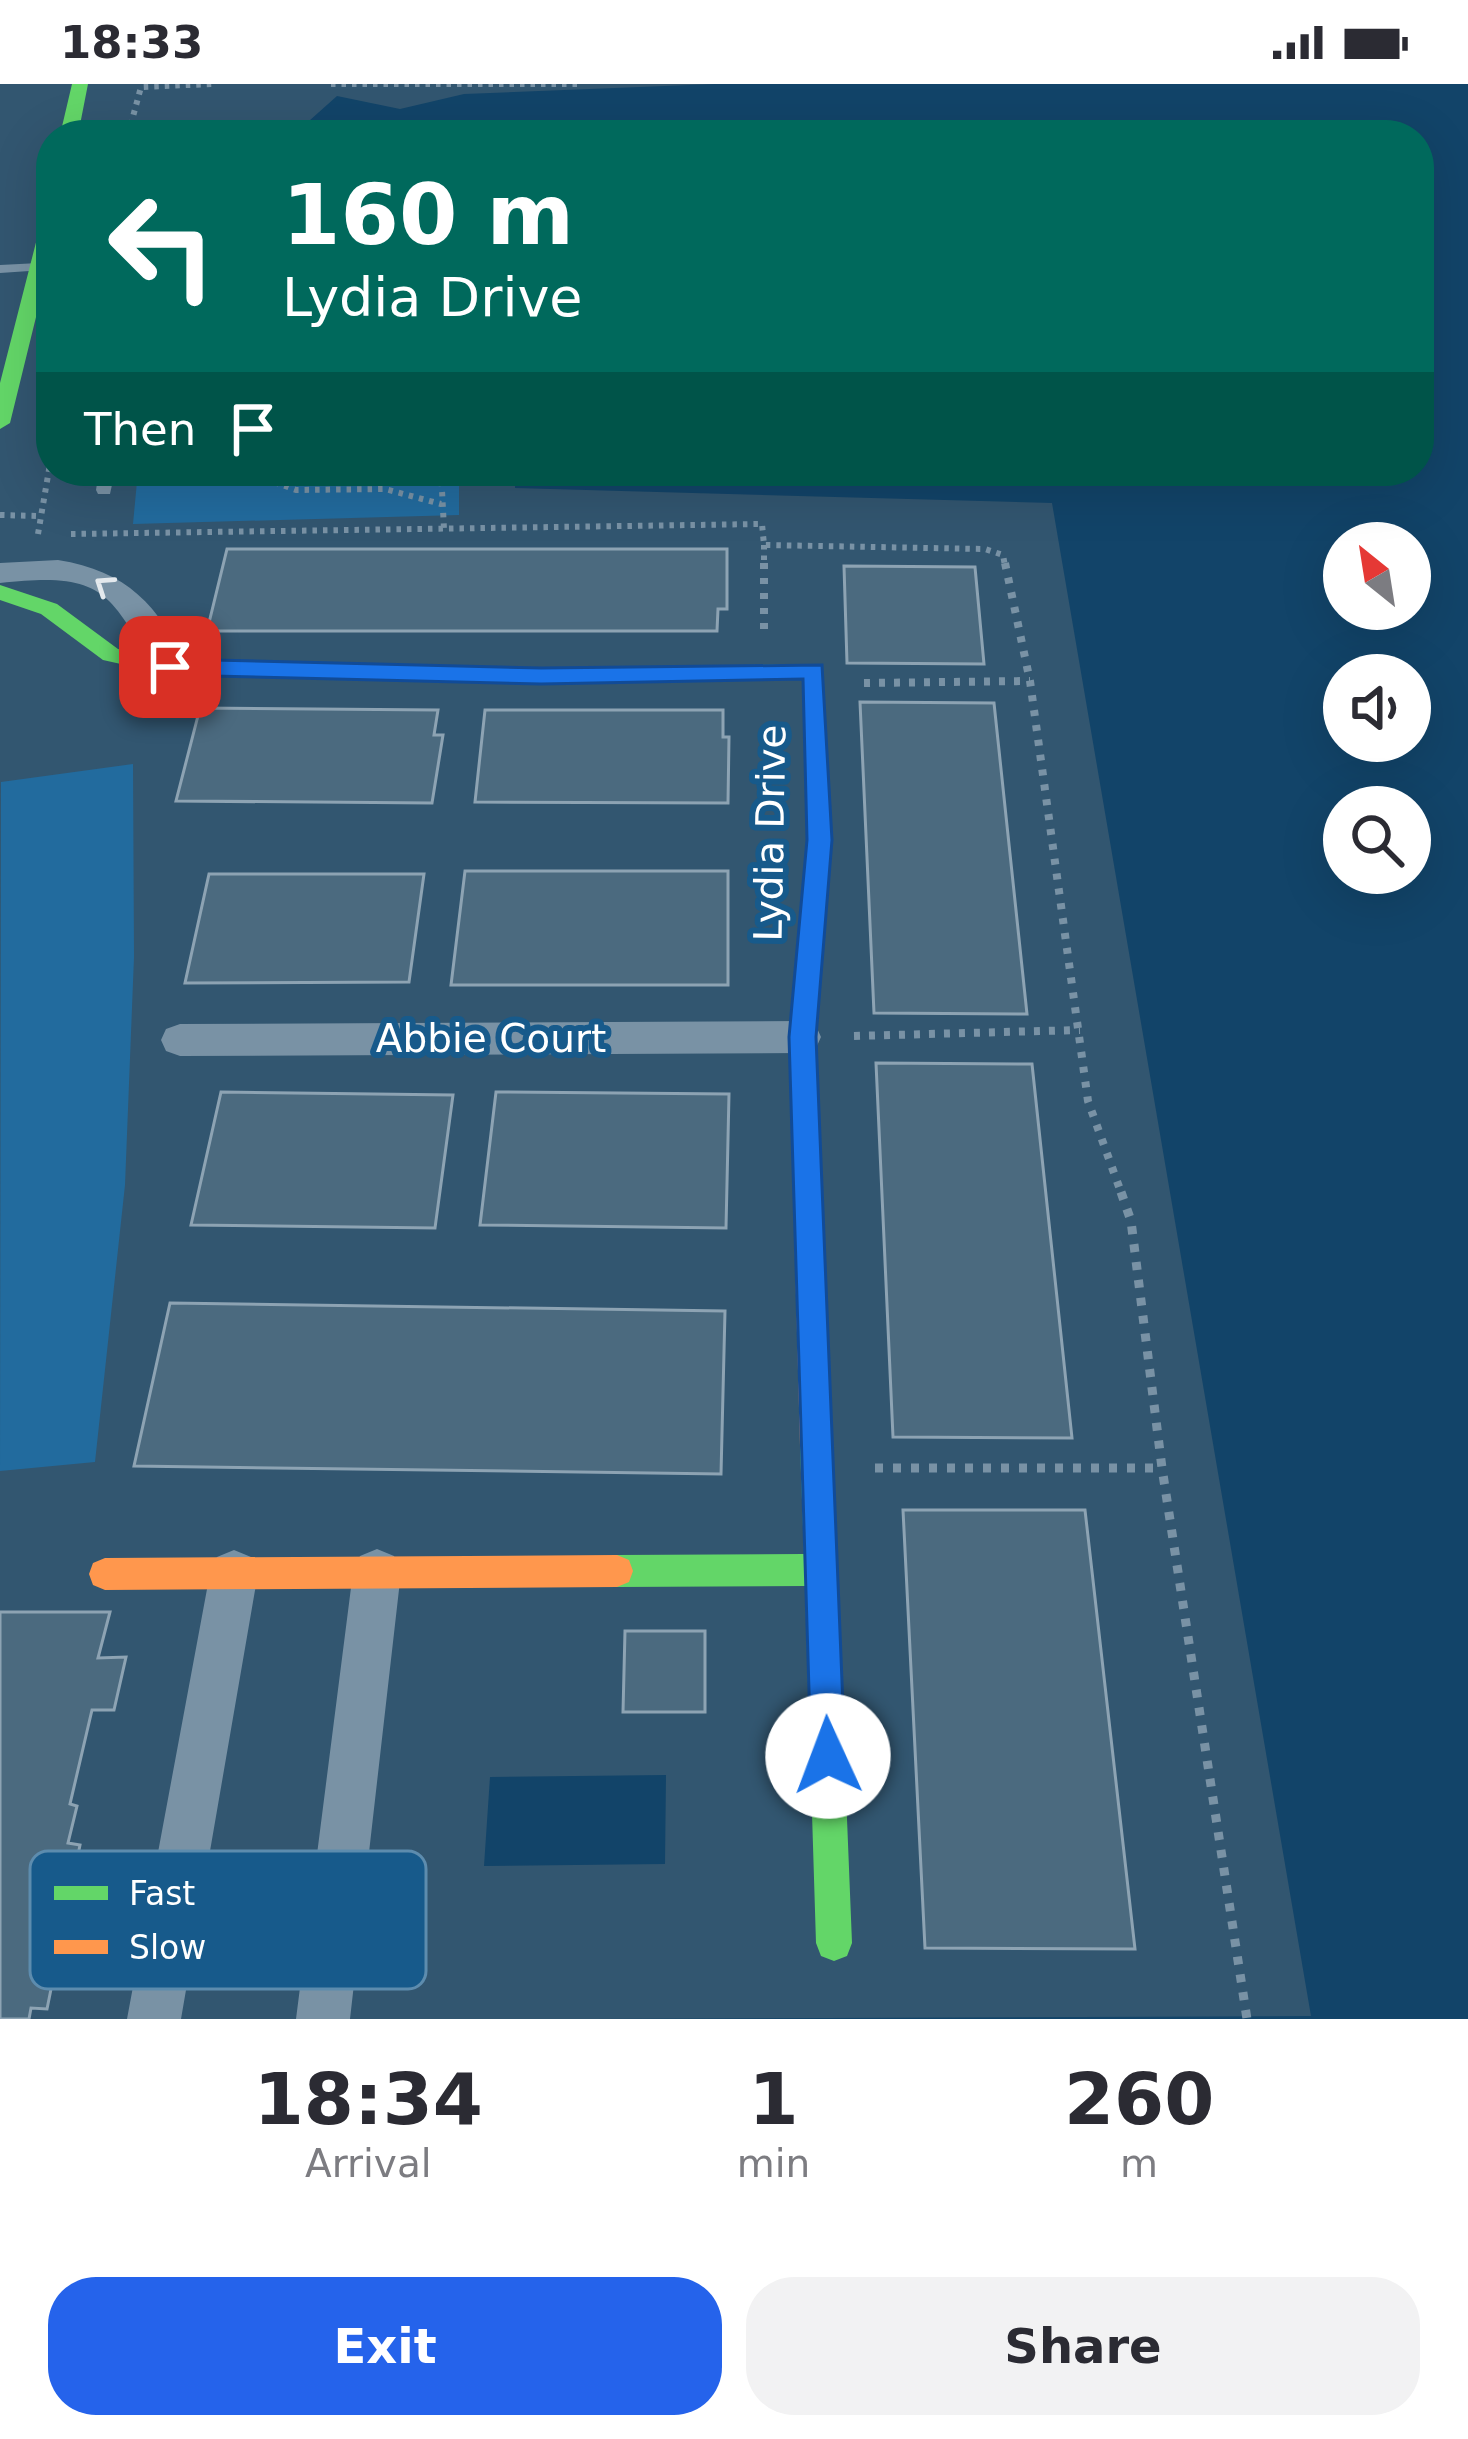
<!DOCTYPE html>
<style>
:root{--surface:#fff;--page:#f2f2f3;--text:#2b2b33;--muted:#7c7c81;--accent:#2563eb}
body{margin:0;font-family:"DejaVu Sans",sans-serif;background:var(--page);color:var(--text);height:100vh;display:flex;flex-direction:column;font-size:45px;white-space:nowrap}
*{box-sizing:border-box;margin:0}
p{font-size:39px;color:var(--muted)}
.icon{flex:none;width:66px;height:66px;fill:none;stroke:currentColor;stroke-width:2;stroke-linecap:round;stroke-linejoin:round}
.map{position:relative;height:1935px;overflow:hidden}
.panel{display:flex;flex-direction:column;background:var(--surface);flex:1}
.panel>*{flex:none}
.banner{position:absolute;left:36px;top:36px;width:1398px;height:366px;border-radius:48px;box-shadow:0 12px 48px #0002;background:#00695c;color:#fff;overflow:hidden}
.needle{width:78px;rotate:330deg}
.fabs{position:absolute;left:1323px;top:438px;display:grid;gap:24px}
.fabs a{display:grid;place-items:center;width:108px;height:108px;border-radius:50%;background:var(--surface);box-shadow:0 12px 48px #0002;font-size:60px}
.pin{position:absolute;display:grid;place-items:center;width:102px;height:102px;color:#fff;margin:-51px;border-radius:24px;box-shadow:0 6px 18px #0006}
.me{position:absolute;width:132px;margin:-66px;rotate:358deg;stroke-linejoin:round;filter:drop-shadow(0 0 9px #0008)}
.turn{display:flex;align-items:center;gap:42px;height:252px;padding:0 48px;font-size:54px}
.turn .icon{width:156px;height:156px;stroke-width:2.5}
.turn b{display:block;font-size:84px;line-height:102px}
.then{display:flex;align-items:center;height:114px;padding:0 48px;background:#0003;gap:24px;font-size:45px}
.eta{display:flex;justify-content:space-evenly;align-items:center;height:204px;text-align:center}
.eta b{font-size:72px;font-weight:600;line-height:84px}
.button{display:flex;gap:24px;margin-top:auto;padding:24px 48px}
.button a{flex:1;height:138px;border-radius:48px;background:var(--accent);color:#fff;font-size:48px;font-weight:600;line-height:138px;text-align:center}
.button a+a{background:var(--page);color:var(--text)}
.status{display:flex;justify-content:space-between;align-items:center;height:84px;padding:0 60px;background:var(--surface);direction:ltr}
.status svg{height:33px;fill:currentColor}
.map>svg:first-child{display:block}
.green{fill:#226b9e}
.water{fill:#124469;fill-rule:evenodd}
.building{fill:#4b6a7f;stroke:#8da3b3;stroke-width:3}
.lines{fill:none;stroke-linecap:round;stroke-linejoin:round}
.path-far2{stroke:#7992a5;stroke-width:6;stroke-dasharray:4.5 6;stroke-linecap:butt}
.path-far1{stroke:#7992a5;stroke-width:8;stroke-dasharray:6 9;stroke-linecap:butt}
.path{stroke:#7992a5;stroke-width:9;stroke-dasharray:8 10;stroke-linecap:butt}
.lane{fill:#7992a5;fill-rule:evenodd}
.street{fill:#7992a5;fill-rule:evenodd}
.fast{fill:#63d668;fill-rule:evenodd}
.slow{fill:#ff974d;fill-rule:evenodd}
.oneway{stroke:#e4e9ed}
.route{fill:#1a73e8;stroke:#114b97;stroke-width:3}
.labels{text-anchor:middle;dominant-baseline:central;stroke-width:12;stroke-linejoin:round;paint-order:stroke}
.street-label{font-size:39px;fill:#fff;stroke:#175a8b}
.key{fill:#175a8b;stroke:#5d8cae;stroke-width:3}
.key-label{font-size:33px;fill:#fff}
</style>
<div class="status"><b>18:33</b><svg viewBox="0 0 49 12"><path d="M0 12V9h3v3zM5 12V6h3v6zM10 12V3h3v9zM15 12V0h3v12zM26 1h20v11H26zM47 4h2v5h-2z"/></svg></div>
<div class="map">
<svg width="1468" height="1935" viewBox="0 0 1468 1935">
<rect width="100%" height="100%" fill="#325670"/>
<!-- green -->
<path class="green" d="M138 387H459V431L133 440Z
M133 680 134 873 125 1101 95 1378 0 1387 1 698Z"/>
<!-- water -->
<path class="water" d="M715 0H1468V1935H593L1311 1932 1052 419 515 404V387H1419V51H328L309 37 337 12 400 25 464 10ZM1344 459H1410V525H1344ZM1344 591H1410V657H1344ZM1344 723H1410V789H1344Z
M666 1691 665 1780 484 1782 490 1693Z"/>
<!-- building -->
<path class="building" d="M227 465H727V525H718L717 547H207Z
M844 482 975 483 984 580 847 579Z
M860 618 994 619 1027 930 874 929Z
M200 624 438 626 434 651H443L432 719 176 717Z
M485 626H723V653H729L728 719 475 718Z
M465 787H728V901H451Z
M209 790H424L409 898 185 899Z
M876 979 1032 980 1072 1354 893 1353Z
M221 1008 453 1011 435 1144 191 1141Z
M496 1008 729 1010 726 1144 480 1141Z
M170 1219 725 1227 721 1390 134 1382Z
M903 1426H1085L1135 1865 925 1864Z
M0 1528H110L98 1574 126 1573 114 1626H92L70 1720 77 1722 68 1759 80 1761 47 1925 31 1924 29 1935H0Z
M625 1547H705V1628H623Z"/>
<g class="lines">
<!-- path-far2 -->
<path class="path-far2" d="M331 0H581
M128 51 141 3 212 0
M245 387 296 406 385 405 441 420
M441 387 444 445
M0 431 38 432
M38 450 51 374
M71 450 762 440 764 461 985 465 1003 471 1005 482
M764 461V482"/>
<!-- path-far1 -->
<path class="path-far1" d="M764 479V550
M1005 479 1030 597 1088 1017 1122 1111
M864 599 1030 597
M854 952 1080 946"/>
<!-- path -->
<path class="path" d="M1121 1108 1131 1137 1162 1384 1247 1935
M875 1384H1162"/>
<!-- lane -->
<path class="lane" d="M39 179 44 180V186L0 189V181Z
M99 387H115L110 410H98L96 406Z"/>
<!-- street -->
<path class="street" d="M58 476C127 487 159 521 187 583L182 591H158C109 509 106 487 0 499V479Z
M802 937 816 942 821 953 816 964 802 969 180 972 166 967 161 956 166 945 180 940Z
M377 1465 394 1472 401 1488 350 1935H296L353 1488 360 1472Z
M234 1466 251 1473 258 1489 181 1935H127L210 1489 217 1473Z"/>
<!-- fast -->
<path class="fast" d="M72 0H88L78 51H60Z
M51 130V172L10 339 0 345V299L42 135Z
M0 501 57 520 118 565 170 575 540 584 822 580 831 756 811 957H793L789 949 807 756 803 594 540 600 170 591 103 576 41 530 0 516Z
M816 1347 827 1352 832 1362 852 1859 847 1872 834 1877 821 1872 816 1859 805 1502 617 1503 605 1498 601 1487 605 1476 617 1471 804 1470 800 1362 805 1352Z"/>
<!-- slow -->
<path class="slow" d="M802 938 811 941 815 949 832 1362 827 1372 816 1377 805 1372 800 1362 789 949 793 941Z
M617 1471 629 1476 633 1487 629 1498 617 1503 105 1506 93 1501 89 1490 93 1479 105 1474Z"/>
</g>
<!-- one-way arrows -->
<defs><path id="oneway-chevron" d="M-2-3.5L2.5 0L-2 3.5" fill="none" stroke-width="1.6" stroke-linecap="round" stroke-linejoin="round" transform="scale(3)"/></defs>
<use class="oneway" href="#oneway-chevron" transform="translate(104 501) rotate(-146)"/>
<!-- route -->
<path class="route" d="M170 575 541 584 822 581 832 756 816 953 845 1672 840 1685 828 1690 816 1685 811 1672 789 953 807 756 803 595 541 600 170 591 158 583Z"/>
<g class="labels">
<!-- street labels -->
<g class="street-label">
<text transform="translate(770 749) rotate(-89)">Lydia Drive</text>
<text x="491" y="954">Abbie Court</text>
</g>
</g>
<!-- legend -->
<rect x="30" y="1767" width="396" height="138" rx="18" class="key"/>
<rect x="54" y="1802" width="54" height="14" fill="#63d668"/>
<rect x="54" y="1856" width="54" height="14" fill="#ff974d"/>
<g class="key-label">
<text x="129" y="1821">Fast</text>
<text x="129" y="1875">Slow</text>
</g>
</svg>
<div class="fabs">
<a><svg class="needle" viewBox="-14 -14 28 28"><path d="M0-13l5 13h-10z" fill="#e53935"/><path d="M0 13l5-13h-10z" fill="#7c7c81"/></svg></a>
<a><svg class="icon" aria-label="sound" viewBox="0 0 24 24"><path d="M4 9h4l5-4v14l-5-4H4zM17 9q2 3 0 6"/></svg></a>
<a><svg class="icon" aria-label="search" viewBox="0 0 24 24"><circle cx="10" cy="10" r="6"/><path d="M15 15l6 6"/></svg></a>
</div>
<div class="pin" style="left:170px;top:583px;background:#d93025"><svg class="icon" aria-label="arrive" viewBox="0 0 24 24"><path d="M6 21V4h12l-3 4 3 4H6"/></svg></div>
<svg class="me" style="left:828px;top:1672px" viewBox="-20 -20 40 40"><circle r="19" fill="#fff"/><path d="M0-13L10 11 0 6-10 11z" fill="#1a73e8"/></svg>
<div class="banner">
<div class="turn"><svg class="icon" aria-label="left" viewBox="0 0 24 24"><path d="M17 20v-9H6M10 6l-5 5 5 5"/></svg><div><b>160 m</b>Lydia Drive</div></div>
<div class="then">Then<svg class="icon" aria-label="arrive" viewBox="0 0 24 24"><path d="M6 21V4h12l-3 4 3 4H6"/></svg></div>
</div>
</div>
<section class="panel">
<div class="eta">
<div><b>18:34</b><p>Arrival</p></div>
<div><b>1</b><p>min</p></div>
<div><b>260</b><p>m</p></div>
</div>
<div class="button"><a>Exit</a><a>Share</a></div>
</section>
